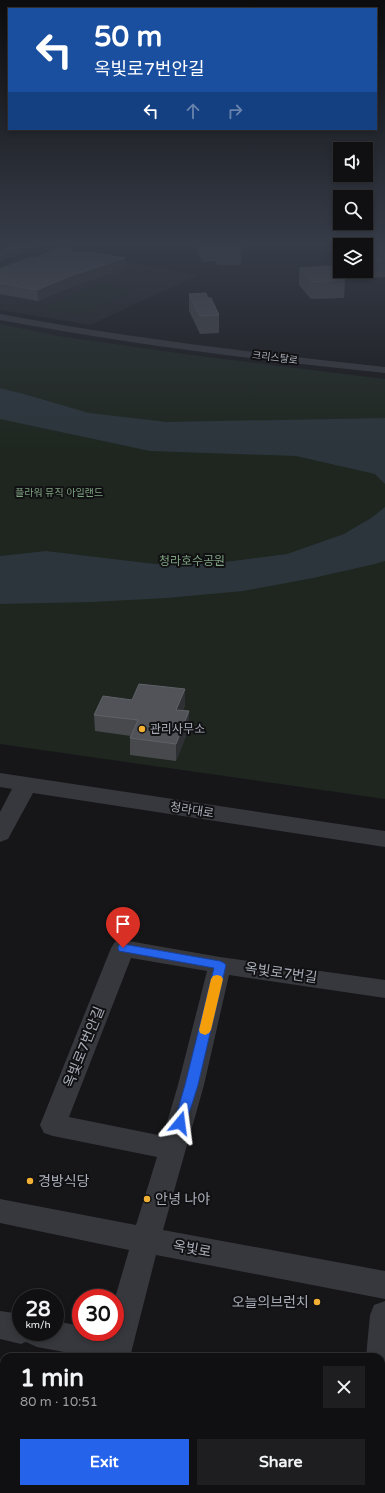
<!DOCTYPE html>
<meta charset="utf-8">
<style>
:root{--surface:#101012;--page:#1e1e20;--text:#f1f3f6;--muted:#9c9d9f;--line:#303032;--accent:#2563eb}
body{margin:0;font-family:"Varela Round","Noto Sans KR",sans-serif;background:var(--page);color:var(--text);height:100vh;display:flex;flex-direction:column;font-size:15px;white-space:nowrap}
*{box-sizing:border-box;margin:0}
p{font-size:13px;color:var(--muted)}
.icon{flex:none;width:22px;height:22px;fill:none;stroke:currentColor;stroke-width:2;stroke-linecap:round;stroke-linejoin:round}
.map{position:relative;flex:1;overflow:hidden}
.side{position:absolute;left:0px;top:1353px;width:385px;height:140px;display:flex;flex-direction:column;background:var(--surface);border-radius:12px 12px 0 0;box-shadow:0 2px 6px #0003,0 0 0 1px var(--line)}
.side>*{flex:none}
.guide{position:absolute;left:8px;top:8px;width:369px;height:122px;border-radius:0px;box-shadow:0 2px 6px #0003,0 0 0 1px var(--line);background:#1a4fa0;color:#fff;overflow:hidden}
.fabs{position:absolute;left:333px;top:142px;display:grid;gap:8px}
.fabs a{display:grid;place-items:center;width:40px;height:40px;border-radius:0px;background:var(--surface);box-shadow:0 2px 6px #0003,0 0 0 1px var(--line);font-size:20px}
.speed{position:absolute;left:12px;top:1289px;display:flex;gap:8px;font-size:20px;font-weight:700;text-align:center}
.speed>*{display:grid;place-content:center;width:52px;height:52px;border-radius:50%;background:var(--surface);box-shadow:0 2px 6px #0003,0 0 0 1px var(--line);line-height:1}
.speed small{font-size:10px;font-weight:400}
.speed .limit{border:6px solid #d22;background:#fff;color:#111}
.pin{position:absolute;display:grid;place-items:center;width:34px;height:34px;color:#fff;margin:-41px -17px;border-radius:50% 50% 50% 0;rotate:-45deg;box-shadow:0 0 4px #0007}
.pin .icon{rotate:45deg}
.me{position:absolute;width:44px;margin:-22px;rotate:16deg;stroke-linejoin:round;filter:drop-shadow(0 0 3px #0008)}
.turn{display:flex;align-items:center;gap:14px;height:84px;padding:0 20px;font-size:18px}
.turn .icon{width:52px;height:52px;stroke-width:2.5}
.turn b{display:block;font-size:28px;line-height:34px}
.lanes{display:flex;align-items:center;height:38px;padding:0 20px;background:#0003;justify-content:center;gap:20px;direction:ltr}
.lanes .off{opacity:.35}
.round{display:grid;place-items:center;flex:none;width:42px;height:42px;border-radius:0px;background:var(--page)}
.headline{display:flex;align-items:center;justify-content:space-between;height:68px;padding:0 20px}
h1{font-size:24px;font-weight:700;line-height:30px}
.action{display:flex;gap:8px;margin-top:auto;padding:8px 20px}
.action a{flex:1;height:46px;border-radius:0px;background:var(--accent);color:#fff;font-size:16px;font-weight:700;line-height:46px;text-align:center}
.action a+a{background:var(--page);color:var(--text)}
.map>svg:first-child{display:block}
.built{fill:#222225}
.green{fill:#1e261f}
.water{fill:#2c353c}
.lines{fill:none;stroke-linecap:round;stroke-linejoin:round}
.minor{fill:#37383d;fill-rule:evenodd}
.tertiary{fill:#37383d;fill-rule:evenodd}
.secondary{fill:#45474d;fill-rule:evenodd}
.wall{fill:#47494d}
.shaded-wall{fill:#2f3033}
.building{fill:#525359;stroke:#5f6168}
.route{fill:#2563eb;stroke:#184099}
.slow{fill:#f59e0b}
.poi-dot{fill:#f2b134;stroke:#111113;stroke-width:1.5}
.labels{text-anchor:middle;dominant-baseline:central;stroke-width:4;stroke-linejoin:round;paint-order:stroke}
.far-street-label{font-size:10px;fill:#a8adb8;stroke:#111113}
.far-park-label{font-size:10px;fill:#7fa381;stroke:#111113}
.park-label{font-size:12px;fill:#7fa381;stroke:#111113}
.poi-label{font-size:12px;fill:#a8adb8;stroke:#111113;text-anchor:start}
.street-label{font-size:12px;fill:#a8adb8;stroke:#111113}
.near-street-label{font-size:14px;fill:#a8adb8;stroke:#111113}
.near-poi-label{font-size:14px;fill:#a8adb8;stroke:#111113;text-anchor:start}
</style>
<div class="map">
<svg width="385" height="1493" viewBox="0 0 385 1493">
<rect width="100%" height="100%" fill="#161618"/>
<!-- built -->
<path class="built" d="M60 250 198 275 90 325 0 310V274Z"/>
<!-- green -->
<path class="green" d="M52 243H76L0 274V265Z
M177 243H221L200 252 181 253 176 247Z
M100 283 134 290 80 315 44 308Z
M0 324 58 336 184 354 385 379V799L0 744Z"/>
<!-- water -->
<path class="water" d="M0 388 24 394 89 413 167 422 385 418V484L375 474 296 456 150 451 0 419Z
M385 507V561L375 564 313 578 243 591 167 598 91 602 0 604V556L46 551 155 564 225 562 287 554 344 534 371 518Z"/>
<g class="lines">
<!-- minor -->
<path class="minor" d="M0 314C128 338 256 353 385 367V373C256 360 128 344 0 320Z
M123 940 220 957 385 980V998L229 975 204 1085 163 1230 385 1271V1299L156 1255 130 1357H91L37 1347 26 1342 21 1344 0 1339V1311L21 1314V1332H55V1321L81 1326V1332H115V1298L129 1250 0 1223V1199L136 1225 157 1157 53 1136 44 1133 40 1125 111 948 115 942ZM131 958 207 971 178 1085 163 1136 69 1117Z
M385 1301V1373L381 1375V1357H366L370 1315 374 1305Z
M381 1477 385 1487V1493H352V1489H381Z
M64 1489H98L97 1493H63Z"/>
<!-- tertiary -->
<path class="tertiary" d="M30 243H45L44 245 0 262V255Z
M0 773 385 831V847L33 793 8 839 0 842V812L12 789 0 787Z"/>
<!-- secondary -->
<path class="secondary" d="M17 243H32L0 257V250Z"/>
</g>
<!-- wall -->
<path class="wall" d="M194 243H238L242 248 241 265H218L215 261 202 262Z
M366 245H385V277L373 278 366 271Z
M72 253 125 258V268L71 287 38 301 0 294V269L35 258Z
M299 268 345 280 344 298 311 299 299 285Z
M189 294 208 298 219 315V333L200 334 189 311Z
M185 689V705L183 710 189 711V728L176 761 130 755V738L131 736 95 731 94 715 132 700Z"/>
<!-- shaded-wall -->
<path class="shaded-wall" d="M125 258V268L71 287 38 301 37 290 70 276Z
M185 689V705L177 726 176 710Z
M189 711V728L176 761V744Z"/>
<!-- building -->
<path class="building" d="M201 243H238L242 248 218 249 216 245 202 246Z
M384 244 385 245V260L374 261 366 253V245H362Z
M62 247 72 249V253L91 252 125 258 70 276 37 290 0 283V269L31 257 35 258Z
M333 266 345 280 312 282 299 268Z
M206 293 208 298H211L219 315 200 316 189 294Z
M139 684 185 689 176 710 189 711 176 744 130 738 138 720 94 715 103 696 132 700Z"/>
<!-- sky -->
<linearGradient id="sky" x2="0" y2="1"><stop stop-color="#0c0c0d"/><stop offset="0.54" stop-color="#363c48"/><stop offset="1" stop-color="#363c48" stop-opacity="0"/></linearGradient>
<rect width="385" height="452" fill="url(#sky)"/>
<!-- route -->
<path class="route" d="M123 944 220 961 224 963 226 965 198 1085 186 1123 185 1127 180 1128 176 1127 174 1123 185 1085 214 968 119 951 118 948 119 945Z"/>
<!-- slow -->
<path class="slow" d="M217 975 221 976 223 979 211 1030 209 1033 205 1035 200 1033 199 1030 211 979 213 976Z"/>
<!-- markers -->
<g class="poi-dot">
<circle cx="142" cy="729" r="4"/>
<circle cx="30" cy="1181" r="4"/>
<circle cx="147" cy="1199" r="4"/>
<circle cx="317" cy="1302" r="4"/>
</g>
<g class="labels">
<!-- far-street labels -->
<g class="far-street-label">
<text transform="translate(275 358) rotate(7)">크리스탈로</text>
</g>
<!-- far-park labels -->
<g class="far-park-label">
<text x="59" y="493">플라워 뮤직 아일랜드</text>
</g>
<!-- park labels -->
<g class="park-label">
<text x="192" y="561">청라호수공원</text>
</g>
<!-- poi labels -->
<g class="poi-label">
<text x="150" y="729">관리사무소</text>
</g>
<!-- street labels -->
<g class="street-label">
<text transform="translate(192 810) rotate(9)">청라대로</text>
</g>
<!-- near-street labels -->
<g class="near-street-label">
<text transform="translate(281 973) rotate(8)">옥빛로7번길</text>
<text transform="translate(84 1047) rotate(-68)">옥빛로7번안길</text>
<text transform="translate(192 1249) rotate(10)">옥빛로</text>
</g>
<!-- near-poi labels -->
<g class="near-poi-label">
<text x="38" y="1181">경방식당</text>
<text x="155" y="1199">안녕 나야</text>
<text x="309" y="1302" text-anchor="end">오늘의브런치</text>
</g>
</g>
</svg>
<div class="fabs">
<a><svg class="icon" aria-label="sound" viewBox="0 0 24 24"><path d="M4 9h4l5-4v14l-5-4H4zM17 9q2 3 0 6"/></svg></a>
<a><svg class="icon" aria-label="search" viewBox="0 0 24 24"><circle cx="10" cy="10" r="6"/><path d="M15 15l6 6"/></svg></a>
<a><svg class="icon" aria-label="layers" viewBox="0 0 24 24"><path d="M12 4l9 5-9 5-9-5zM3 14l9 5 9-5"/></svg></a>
</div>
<div class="speed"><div>28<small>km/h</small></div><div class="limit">30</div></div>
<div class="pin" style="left:123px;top:948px;background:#d93025"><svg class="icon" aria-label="arrive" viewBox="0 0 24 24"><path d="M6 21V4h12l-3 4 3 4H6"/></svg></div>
<svg class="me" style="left:180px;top:1123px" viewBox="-20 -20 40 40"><path d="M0-17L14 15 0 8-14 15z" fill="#2563eb" stroke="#fff" stroke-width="4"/></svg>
<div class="guide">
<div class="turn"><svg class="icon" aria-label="left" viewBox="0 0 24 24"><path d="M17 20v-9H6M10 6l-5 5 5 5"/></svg><div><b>50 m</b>옥빛로7번안길</div></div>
<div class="lanes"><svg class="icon" aria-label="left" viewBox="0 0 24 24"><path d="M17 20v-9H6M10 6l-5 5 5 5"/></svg><svg class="icon off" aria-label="ahead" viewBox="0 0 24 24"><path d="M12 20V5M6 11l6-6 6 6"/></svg><svg class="icon off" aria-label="right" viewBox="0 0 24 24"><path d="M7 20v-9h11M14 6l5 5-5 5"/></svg></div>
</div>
<section class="side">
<div class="headline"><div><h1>1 min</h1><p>80 m · 10:51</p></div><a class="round"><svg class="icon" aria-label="close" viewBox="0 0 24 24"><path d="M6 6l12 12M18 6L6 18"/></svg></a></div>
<div class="action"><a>Exit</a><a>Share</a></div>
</section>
</div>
